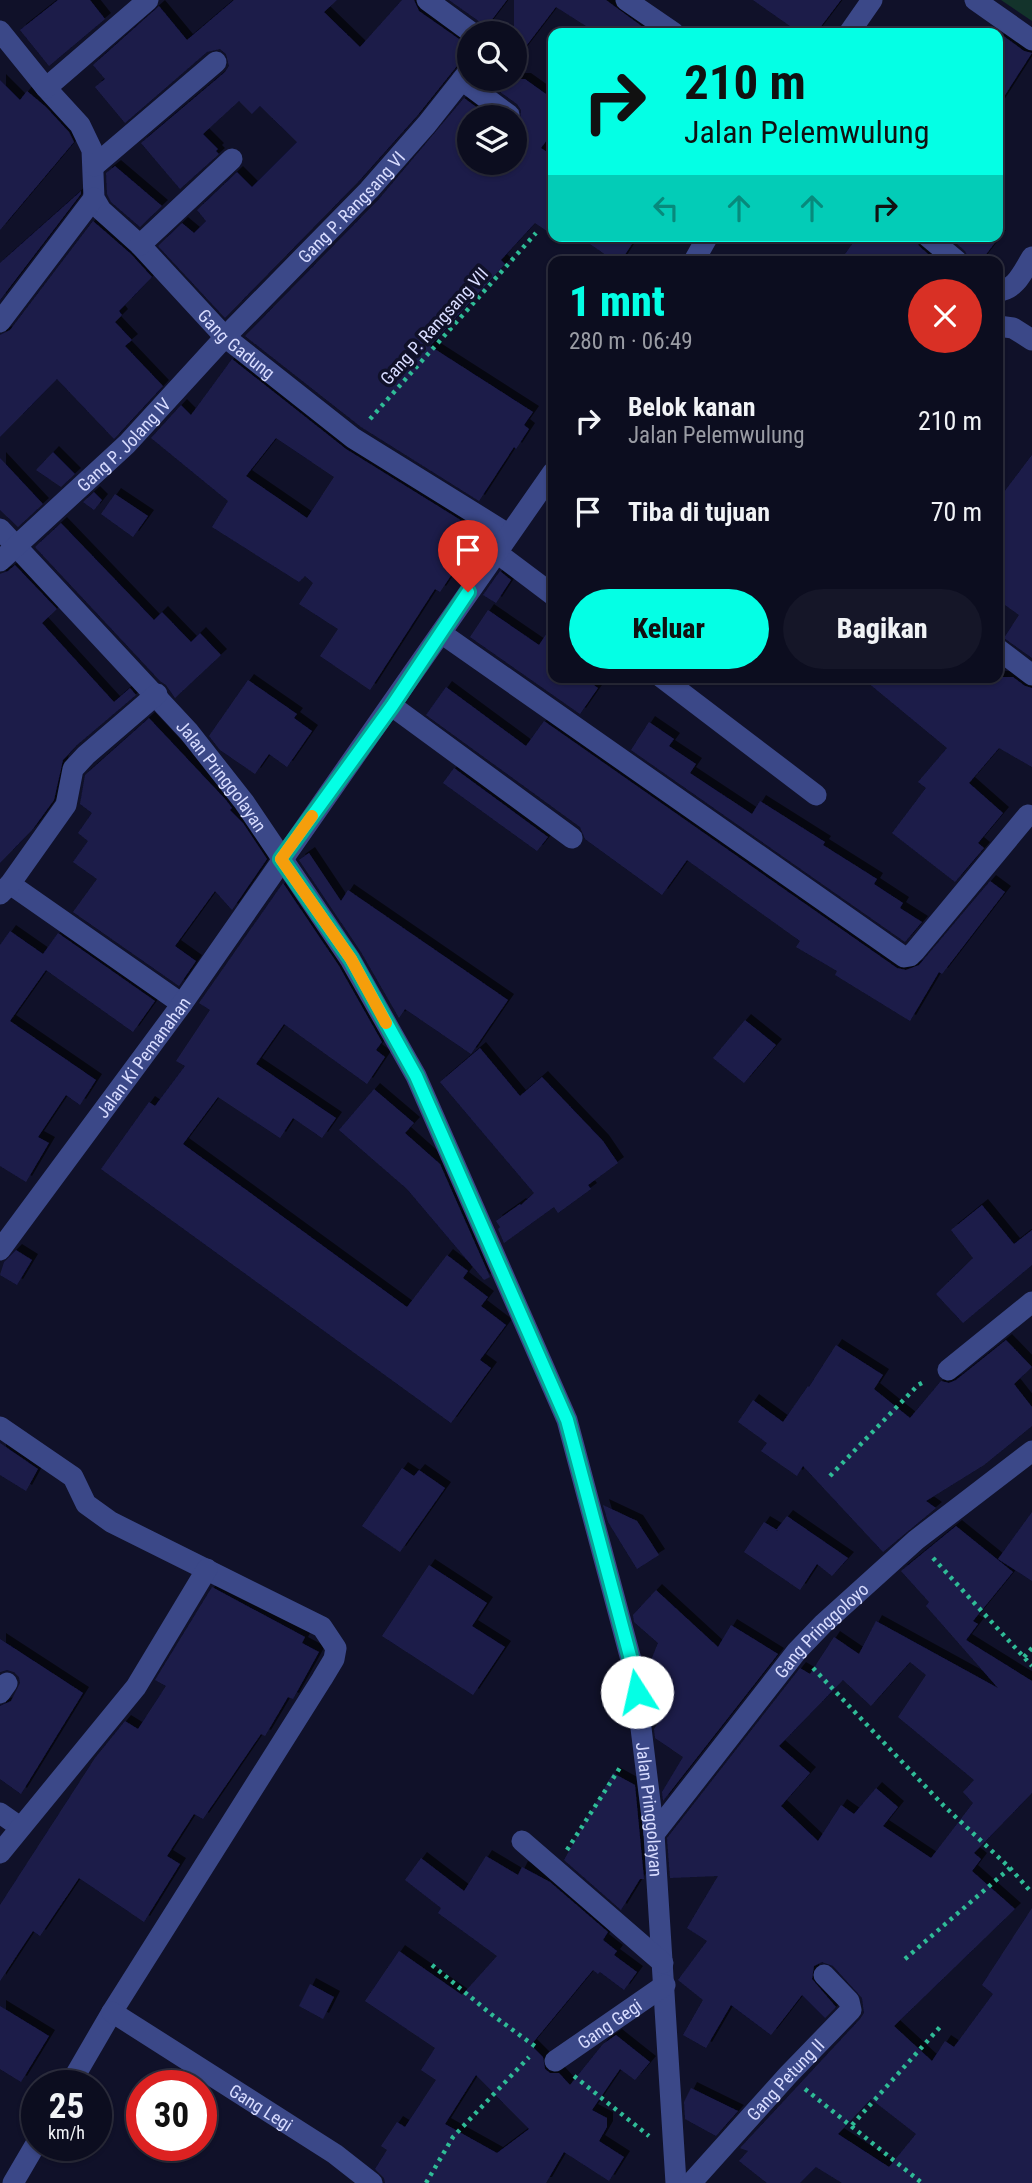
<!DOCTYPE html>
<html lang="id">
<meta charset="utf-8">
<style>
:root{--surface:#0c0d1f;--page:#151628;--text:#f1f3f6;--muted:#9a9ca4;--line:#2c2d3d;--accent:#04ffe5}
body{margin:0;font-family:"Roboto Condensed",sans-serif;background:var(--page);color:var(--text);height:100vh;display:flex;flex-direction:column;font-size:26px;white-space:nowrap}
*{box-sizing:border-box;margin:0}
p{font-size:23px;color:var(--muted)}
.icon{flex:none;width:38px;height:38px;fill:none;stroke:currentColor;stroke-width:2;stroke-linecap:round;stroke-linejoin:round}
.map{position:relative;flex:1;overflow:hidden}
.drawer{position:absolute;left:548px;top:256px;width:455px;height:427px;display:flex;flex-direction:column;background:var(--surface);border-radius:14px;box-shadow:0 2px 5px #0004,0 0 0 2px var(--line)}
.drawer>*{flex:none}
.banner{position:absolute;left:548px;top:28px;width:455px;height:214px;border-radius:14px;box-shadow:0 2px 5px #0004,0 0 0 2px var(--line);background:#04ffe5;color:#111;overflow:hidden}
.buttons{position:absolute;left:457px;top:21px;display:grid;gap:14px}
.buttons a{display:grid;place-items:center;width:70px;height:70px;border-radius:50%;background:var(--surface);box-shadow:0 2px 5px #0004,0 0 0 2px var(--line);font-size:35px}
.speed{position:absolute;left:21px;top:2070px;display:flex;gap:14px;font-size:35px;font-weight:700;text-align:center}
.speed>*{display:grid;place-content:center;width:91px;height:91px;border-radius:50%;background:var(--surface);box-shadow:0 2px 5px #0004,0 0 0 2px var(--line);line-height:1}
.speed small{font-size:18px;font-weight:400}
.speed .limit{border:10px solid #d22;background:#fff;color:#111}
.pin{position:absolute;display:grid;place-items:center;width:60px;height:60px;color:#fff;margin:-72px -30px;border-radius:50% 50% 50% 0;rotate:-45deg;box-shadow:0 0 7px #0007}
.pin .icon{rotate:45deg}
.me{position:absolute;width:77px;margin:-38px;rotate:350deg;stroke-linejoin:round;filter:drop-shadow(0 0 5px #0008)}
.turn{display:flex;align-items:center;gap:24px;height:147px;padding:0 21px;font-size:32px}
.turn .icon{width:91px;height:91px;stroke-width:2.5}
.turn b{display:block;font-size:49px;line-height:60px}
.lanes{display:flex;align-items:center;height:66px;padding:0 21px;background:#0003;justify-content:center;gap:35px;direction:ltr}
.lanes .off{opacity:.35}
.round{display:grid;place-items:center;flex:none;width:74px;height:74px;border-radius:37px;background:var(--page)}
.overview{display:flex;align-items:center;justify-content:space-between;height:119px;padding:0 21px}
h1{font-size:42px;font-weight:800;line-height:52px;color:var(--accent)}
.cta{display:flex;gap:14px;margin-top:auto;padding:14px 21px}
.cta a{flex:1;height:80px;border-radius:42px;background:var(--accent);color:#111;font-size:28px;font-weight:800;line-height:80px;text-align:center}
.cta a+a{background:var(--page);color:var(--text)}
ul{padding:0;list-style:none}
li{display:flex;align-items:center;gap:21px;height:91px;padding:0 21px}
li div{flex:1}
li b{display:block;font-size:26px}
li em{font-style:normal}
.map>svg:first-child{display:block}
.green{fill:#13332b}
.building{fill:#1c1c4a;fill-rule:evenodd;filter:url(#shadow)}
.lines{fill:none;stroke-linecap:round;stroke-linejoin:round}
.path{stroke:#2fbc97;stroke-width:4.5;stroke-dasharray:3.5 5;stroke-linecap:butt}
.minor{stroke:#3b4888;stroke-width:21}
.route-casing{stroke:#03a695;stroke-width:18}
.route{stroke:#04ffe5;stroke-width:12}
.slow{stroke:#f59e0b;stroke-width:12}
.labels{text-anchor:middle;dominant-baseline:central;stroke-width:7;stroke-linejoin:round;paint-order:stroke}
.street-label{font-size:18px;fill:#d8dcff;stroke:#101129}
</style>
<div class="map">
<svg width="1032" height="2183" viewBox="0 0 1032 2183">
<defs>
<filter id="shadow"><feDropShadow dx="6" dy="-6" stdDeviation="0" flood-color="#0009"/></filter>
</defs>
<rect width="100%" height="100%" fill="#101129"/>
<!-- green -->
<path class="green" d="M1001 0H1032V21Z"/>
<!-- building -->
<path class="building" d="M58 0H90L105 19 49 66 20 30Z
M234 0H337L324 12 360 47 402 0H414L419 11 469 46V51L417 116 359 181 225 318 158 246 182 223 194 233 206 221 197 210 237 172 252 187 297 142 260 106 252 114 239 101 203 134 218 149 216 151 219 154 180 189 141 143 225 72 229 66 226 54 220 49 207 52 125 123 95 87 105 79 93 65 159 6 187 40Z
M449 0H507L484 30 480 22Z
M514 0H606L651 33H597L556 7 514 62Z
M753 0H841L816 33H800Z
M998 32 1024 51 1032 53 998 106Z
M482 79H525L553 99V132L541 148 553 156V235L535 223 501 260 505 264 430 346 533 412 524 425 529 429 516 449 514 447 479 501 361 427 245 336 379 199 464 98 490 117H469V163H514V127L520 122 521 110 517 104Z
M0 80 20 100 27 91 46 107 69 132 74 142 0 230Z
M115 166 162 206 140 227 111 202 107 194 106 173Z
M81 191V194L0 300V263Z
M93 221 131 254 152 277 119 311 122 315 115 322 132 340 125 346 163 386 114 439 57 379 0 437V335L10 330Z
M578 236H637L621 261H615Z
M858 236H914L919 246 936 261H840Z
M948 236H1000L981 261H970L965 251Z
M232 359 346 449 475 529 463 546 479 556 461 581 452 574 440 592 435 589 370 690 320 656 338 629 299 604 313 583 305 576 299 582 212 527 228 501 151 438 181 405 191 415ZM276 438 334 477 307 518 246 476Z
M53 452 75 474 61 487 36 470Z
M1032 455V658L1004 638 1019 615 998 600V500Z
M0 458 43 504 18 527 0 510Z
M94 492 102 500 94 510 83 502Z
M115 494 148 516 133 537 101 514Z
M61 523 154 620 162 612 191 642 200 633 221 655 175 698 166 685 160 681 35 547Z
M15 565 57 609 42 623 114 702 130 688 136 695 77 745 63 760 54 800 33 829 0 863V574L8 571Z
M500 571 511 580 496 603 483 595Z
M488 610 539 645 553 624V677H583L598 688 580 714 470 637Z
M861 677H1013L1025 686 1032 688V767L999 748 969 783 1003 813 978 843 984 848 955 882 892 833 926 788 918 782 947 748Z
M248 680 297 714 294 718 312 731 287 767 269 754 255 774 220 750 209 736Z
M446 687 526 746 544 721 897 968 906 970 919 965 990 881 1005 892 942 974 939 972 910 1021 835 975 837 971 796 947 800 941 687 860 662 895 585 839 580 827 426 715Z
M149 718 226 800 232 808 230 810 243 823 267 859 232 910 215 891 175 946 196 961 179 986 73 912 97 879 73 862 88 841 78 833 92 813 80 804 85 775Z
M649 722 674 739 669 746 696 764 690 773 752 814 760 801 825 842 823 845 877 879 874 884 903 903 900 908 922 922 905 942 631 750Z
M454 768 548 837 537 851 443 783Z
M309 853 341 901 348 890 508 1000 471 1054 405 1009 399 1018 361 952 299 860Z
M283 883 339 966 382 1042 376 1050 385 1057 367 1084 284 1024 256 1064 336 1118 322 1138 293 1118 280 1138 218 1097 183 1144 407 1307 447 1255 468 1271 463 1278 488 1297 481 1306 506 1325 480 1360 491 1368 451 1423 101 1169 149 1102 155 1106 185 1066 176 1061 210 1010 199 1003Z
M10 931 43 954 58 933 155 1001 133 1032 46 970 10 1021 96 1080 80 1105 66 1095 38 1137 49 1143 26 1182 0 1166V945Z
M745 1020 776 1045 744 1083 713 1058Z
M480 1048 520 1096 542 1077 603 1141 618 1163 588 1185 591 1189 558 1213 554 1207 504 1243 498 1229 500 1227 496 1221 520 1204 521 1205 534 1193 440 1082Z
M374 1089 414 1123 405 1133 440 1164 490 1277 484 1280 407 1189 339 1130Z
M982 1205 1014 1244 1032 1230V1265L963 1323 936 1294 973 1258 951 1230Z
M16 1250 32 1260 17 1285 0 1275 4 1262Z
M1006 1340 1032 1367 1014 1384 1032 1407V1426L984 1465 926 1501 936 1508 883 1552 803 1466 797 1476 761 1451 767 1443 738 1422 753 1400 783 1422 808 1386 809 1387 836 1345 883 1375 874 1389 910 1418 941 1381 949 1383 956 1380Z
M0 1443 38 1469 26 1491 0 1475Z
M402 1468 414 1476 419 1470 445 1488 400 1552 362 1526Z
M603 1505 637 1521 659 1555 637 1569 608 1522Z
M1032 1512V1581L998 1559Z
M787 1516 848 1558 832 1576 817 1564 800 1590 744 1552 764 1522 779 1531 776 1530Z
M956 1526 1013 1572 973 1621 978 1624 966 1640 1032 1681V1793L974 1853 981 1859 972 1871 1015 1909 894 2026 932 2061 945 2041 954 2047 993 1994 982 1985 1032 1908V2183H842L816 2167 800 2183H767L739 2161 748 2151 740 2148 860 2019 864 2013 862 1998 833 1966 822 1962 814 1966 812 1979 836 2007 825 2018 802 1995 771 2035 731 2005 706 2048 683 2035 703 2000 678 1980 707 1941 687 1928 718 1876 670 1878 667 1838 800 1668 810 1674 834 1637 859 1654 876 1621 998 1688 926 1606 929 1602 901 1571ZM910 1662 926 1675 898 1717 974 1780 963 1792 973 1803 931 1858 883 1826 898 1807 876 1788 854 1814 841 1805 818 1841 781 1806 810 1773 779 1746 843 1680 871 1706ZM871 2099 916 2134 889 2167 838 2134Z
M429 1565 487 1603 472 1626 505 1647 473 1695 382 1636Z
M212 1587 305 1637 302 1643 319 1652 293 1699 288 1697 265 1736 261 1734 203 1819 194 1814 167 1856 180 1864 144 1922 79 1878 40 1936 33 1931 0 1981V1905L95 1758 125 1721 138 1729 166 1686 155 1680Z
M656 1590 718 1647 731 1625 778 1654 663 1801 662 1792 683 1757 655 1738 654 1729 661 1719 656 1716 668 1699 650 1692 647 1670 658 1643 634 1622 633 1615Z
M0 1639 83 1693 21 1794 0 1779V1706L11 1701 20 1683 19 1677 14 1672 7 1670 0 1672Z
M613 1773 635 1785 644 1879H640L621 1910 564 1860Z
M486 1856 518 1875 522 1867 550 1882 608 1932 603 1940 617 1951 614 1955 637 1972 624 1990 600 1972 598 1974 593 1970 531 2045 543 2057 545 2069 550 2073H559L570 2085 603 2044 616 2035 650 2062 635 2080 620 2069 592 2110 607 2118V2127L599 2141 624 2157 609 2181 564 2152 546 2183H385L384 2178 375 2169 387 2150 381 2146 397 2122 405 2127 436 2080 421 2070 435 2048 365 2001 399 1951 462 1995 497 1956 438 1913 441 1908 405 1880 421 1858 464 1891ZM476 2075 529 2129 497 2153 445 2124Z
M310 1984 334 1997 323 2019 299 2006Z
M0 2006 49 2036 21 2082 0 2069Z
M691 2088 738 2111 716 2136 685 2119 684 2102Z"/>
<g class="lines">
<!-- path -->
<path class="path" d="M370 419 536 233
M830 1476 918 1385 926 1381
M933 1558 1032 1666
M1024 1657 1032 1648
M813 1668 944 1806 1010 1868 1032 1893
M567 1850 621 1766
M905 1959 1010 1868
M432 1965 491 2014 536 2047
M574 2076 649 2136
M805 2089 922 2183
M852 2125 940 2027
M426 2183 453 2137 529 2057"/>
<!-- minor -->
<g class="minor">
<path d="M427 0 472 33"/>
<path d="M626 0 674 33"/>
<path d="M975 0 1032 40"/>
<path id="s1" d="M0 31 46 88 80 125 92 150 94 198 101 210 140 245 225 337 353 438 508 534"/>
<path d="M849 33 872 0"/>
<path d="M462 80 509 115"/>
<path d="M46 88 148 0"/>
<path d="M94 166 216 62"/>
<path d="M927 236 957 261"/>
<path d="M140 245 232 159"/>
<path d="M694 261 708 236"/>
<path d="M998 291C1016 290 1023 271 1032 257"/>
<path d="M0 322 94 198"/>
<path d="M998 326 1013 328 1032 340"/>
<path id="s2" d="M0 529 189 732 244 802 350 959 416 1076 567 1420 634 1671 654 1834 676 2183"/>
<path d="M496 552 553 595"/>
<path id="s3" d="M0 561 127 444 225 337 369 190 427 124 469 71"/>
<path d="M441 633 904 957 910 956 915 951 1028 815"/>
<path d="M998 649 1032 675"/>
<path d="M661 677 816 795"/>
<path d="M392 706 572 838"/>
<path d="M10 884 182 1004"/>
<path d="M0 894 10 884 66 805 73 769 86 755 157 694"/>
<path id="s4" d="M0 1250 182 1004 553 472"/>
<path d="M948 1370 1032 1302"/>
<path d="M0 1427 73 1477 86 1504 111 1522 322 1627 336 1648 334 1659 322 1679 112 2012 69 2086"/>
<path d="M0 1693 7 1683"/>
<path d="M0 1813 20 1827"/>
<path id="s5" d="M654 1834 797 1651 823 1624 916 1540 1032 1451"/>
<path d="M522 1841 663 1963"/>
<path d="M0 1853 136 1687 207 1569"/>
<path id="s6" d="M112 2012 335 2154 372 2183"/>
<path id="s7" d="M555 2061 665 1985"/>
<path d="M13 2183 37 2142"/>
<path id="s8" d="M691 2183 788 2075 851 2010 849 2001 824 1975"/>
</g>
</g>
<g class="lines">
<!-- route casing -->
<g class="route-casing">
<path id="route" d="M468 592 392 706 281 859 351 959 416 1076 567 1420 634 1671 637 1692"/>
</g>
<!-- route -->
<use href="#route" class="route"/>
<!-- slow -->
<path class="slow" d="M312 816 281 859 351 959 386 1023"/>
</g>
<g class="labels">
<!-- street labels -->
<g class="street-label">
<text stroke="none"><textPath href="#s3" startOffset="499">Gang P. Rangsang VI</textPath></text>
<text transform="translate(434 326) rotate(-48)">Gang P. Rangsang VII</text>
<text stroke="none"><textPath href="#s1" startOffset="404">Gang Gadung</textPath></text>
<text stroke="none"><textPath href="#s3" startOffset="170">Gang P. Jolang IV</textPath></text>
<text stroke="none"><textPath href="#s2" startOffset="332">Jalan Pringgolayan</textPath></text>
<text stroke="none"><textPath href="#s4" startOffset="240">Jalan Ki Pemanahan</textPath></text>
<text stroke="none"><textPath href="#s5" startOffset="264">Gang Pringgoloyo</textPath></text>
<text stroke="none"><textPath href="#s2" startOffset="1465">Jalan Pringgolayan</textPath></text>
<text stroke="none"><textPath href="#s7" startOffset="66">Gang Gegi</textPath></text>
<text stroke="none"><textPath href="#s8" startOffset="140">Gang Petung II</textPath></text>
<text stroke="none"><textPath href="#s6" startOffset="177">Gang Legi</textPath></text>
</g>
</g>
</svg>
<div class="buttons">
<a><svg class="icon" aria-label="search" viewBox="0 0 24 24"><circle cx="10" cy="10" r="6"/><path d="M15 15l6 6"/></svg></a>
<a><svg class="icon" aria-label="layers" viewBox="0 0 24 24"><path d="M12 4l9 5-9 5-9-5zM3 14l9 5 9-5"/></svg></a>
</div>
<div class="speed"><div>25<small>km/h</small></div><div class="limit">30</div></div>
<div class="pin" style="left:468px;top:592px;background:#d93025"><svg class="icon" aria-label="arrive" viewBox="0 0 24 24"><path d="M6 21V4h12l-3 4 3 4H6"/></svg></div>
<svg class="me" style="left:637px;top:1692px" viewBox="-20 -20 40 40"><circle r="19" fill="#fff"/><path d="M0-13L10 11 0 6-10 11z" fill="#04ffe5"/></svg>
<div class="banner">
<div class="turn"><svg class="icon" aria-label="right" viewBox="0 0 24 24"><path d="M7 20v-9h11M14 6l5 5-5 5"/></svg><div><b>210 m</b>Jalan Pelemwulung</div></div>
<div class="lanes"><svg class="icon off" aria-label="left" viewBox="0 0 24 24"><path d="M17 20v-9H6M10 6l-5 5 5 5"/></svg><svg class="icon off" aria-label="ahead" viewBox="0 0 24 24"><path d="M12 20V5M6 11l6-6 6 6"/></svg><svg class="icon off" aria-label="ahead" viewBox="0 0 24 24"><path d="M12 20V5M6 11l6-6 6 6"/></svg><svg class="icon" aria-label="right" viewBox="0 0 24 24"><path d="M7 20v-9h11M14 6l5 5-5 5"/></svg></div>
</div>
<section class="drawer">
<div class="overview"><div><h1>1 mnt</h1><p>280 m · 06:49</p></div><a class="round" style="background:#d93025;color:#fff"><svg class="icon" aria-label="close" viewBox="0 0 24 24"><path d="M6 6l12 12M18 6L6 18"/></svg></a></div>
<ul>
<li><svg class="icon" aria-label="right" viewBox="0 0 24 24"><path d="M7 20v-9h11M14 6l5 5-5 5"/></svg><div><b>Belok kanan</b><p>Jalan Pelemwulung</p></div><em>210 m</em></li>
<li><svg class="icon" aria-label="arrive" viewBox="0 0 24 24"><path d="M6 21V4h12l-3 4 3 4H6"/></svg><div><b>Tiba di tujuan</b></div><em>70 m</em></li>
</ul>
<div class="cta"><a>Keluar</a><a>Bagikan</a></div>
</section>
</div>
